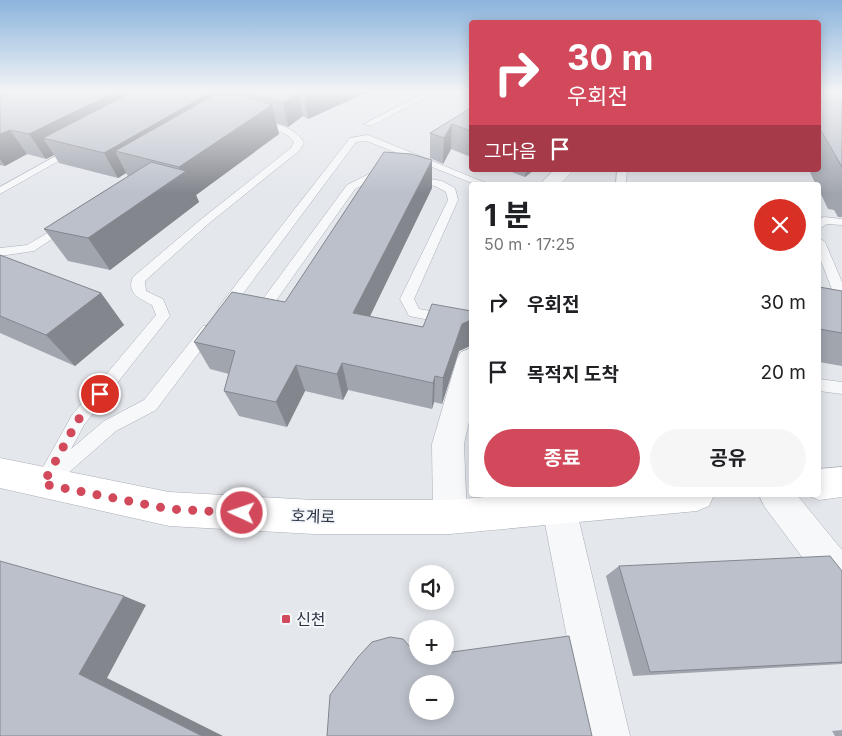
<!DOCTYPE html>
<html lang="ko">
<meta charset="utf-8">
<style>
:root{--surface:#fff;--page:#f6f6f6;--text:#202124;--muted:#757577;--accent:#d1495b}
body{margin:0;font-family:Inter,"Noto Sans KR",sans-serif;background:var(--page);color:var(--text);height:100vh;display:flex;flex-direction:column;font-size:19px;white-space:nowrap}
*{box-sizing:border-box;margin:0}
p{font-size:16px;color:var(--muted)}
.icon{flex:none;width:28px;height:28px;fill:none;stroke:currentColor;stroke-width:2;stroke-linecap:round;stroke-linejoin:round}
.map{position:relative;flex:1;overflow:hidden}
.side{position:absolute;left:469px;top:182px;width:352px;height:315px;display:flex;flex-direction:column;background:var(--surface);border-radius:5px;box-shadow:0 2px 12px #0003}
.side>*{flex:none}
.guide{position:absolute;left:469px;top:20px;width:352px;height:152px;border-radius:5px;box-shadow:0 2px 12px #0003;background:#d1495b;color:#fff;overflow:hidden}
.tools{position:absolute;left:409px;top:565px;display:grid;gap:10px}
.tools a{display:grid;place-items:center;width:45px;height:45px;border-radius:50%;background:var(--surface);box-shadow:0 2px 12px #0003;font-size:25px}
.pin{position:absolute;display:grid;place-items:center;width:42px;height:42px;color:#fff;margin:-21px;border:2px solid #fff;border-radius:50%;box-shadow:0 1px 5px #0007}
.me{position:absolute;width:55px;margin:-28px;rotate:273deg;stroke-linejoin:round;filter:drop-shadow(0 0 4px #0008)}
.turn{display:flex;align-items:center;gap:18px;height:105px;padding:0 15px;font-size:22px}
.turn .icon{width:65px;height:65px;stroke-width:2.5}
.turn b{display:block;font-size:35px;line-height:42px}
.then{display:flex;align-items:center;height:48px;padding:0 15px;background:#0003;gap:10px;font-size:19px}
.round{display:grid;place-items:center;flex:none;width:52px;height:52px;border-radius:26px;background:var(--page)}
.overview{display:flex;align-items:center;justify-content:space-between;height:85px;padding:0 15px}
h1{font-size:30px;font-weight:700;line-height:38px}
.button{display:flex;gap:10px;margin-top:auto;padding:10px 15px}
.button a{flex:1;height:58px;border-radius:30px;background:var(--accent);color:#fff;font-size:20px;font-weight:700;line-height:58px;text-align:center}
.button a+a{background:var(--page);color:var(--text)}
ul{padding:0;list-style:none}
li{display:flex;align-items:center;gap:15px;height:70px;padding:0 15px}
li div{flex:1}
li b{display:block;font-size:19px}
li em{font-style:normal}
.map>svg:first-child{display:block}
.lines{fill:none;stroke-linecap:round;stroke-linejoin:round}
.lane-casing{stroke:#a9aeb7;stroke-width:1}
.street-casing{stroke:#a9aeb7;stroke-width:1}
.secondary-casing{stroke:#a9aeb7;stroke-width:1}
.lane{fill:#f7f8fa;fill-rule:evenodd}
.street{fill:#f7f8fa;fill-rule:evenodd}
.secondary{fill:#fff;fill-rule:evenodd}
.wall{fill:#a1a5ae}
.shaded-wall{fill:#83868d}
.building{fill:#bbc0ca;stroke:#83868d;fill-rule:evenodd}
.route{stroke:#d1495b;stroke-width:9;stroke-dasharray:0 16.2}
.poi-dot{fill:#d1495b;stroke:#f4f6f9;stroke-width:2}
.labels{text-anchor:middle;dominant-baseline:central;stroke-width:4;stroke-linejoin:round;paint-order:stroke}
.near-street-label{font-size:16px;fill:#2b3445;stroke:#f4f6f9}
.near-poi-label{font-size:16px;fill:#2b3445;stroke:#f4f6f9;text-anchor:start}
</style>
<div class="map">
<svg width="842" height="736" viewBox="0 0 842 736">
<rect width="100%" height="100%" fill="#e4e7ec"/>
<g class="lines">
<!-- lane casing -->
<g class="lane-casing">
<path id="lane" d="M428 91H437L371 126 364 124Z
M258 120C276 124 293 126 304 142L300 150 207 225 145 281 146 291 163 299 170 316 84 425 71 449 104 421 144 400 203 326H213L215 330 213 334 156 410 116 431 58 482 52 484 49 490 43 492 37 490 34 484 37 478 72 415 156 315 152 305C140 299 126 293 133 277L199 221 291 148 294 142C285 129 269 128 255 125L254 123Z
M368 135 491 185H477L367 141 356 142 230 311H220L218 308 220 305 350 138Z
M70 148 78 150 0 194V187Z
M617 170H627L626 185H616Z
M383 173 387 174V178L375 179 355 189 268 312 263 314 251 310 249 307 251 304 260 303 347 185 369 174Z
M413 176 442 181 455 188 458 200 414 299 419 309 471 318V328L409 316 400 299 448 200 446 192 435 186 409 181V177Z
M824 217 842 219V225L827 224 819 229V219Z
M66 222 72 225 70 227 34 251 0 256V248L27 245Z
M819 238 825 242 842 282V302L835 297 819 256Z
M819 379 842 382V394L819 391Z"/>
</g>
<!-- street casing -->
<g class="street-casing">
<path id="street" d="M554 170H574L559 185H539Z
M471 348V413L464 444 467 517 462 529 450 534 438 529 433 517 432 444 457 359 461 352Z
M550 495 571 496 576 508 630 736H586L542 508 547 496Z
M759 495H797L842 550V599L829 593 764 506Z"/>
</g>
<!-- secondary casing -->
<g class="secondary-casing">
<path id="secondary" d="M0 458 169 492 314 500H450L508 495H714L709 506 697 511 450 534H314L169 526 0 488Z
M842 467V497L819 500 807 495H819V469Z"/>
</g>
<!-- lane -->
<use href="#lane" class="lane"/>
<!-- street -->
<use href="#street" class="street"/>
<!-- secondary -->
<use href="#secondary" class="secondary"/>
</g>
<!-- wall -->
<path class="wall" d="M0 91H370L308 119 303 116 288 127 276 123 279 134 196 195 199 202 110 270 68 261 44 229 128 176 126 173 118 178 59 163 54 155 46 159 27 154 5 166 0 165Z
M819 91 842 95V217H838L834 210 828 209 819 190V185H816L809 170H819Z
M471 108V157L451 149 443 164 430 158V133Z
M506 170H534L525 177Z
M432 188 370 316 423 327 471 311V347L470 346 459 351 442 404 434 402 432 409 348 390 343 400 305 391 287 427 239 416 224 391 229 374 210 369 194 342 285 302Z
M0 255 101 293 124 325 75 366 0 333Z
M819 287 842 291V366L819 362Z
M619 566 842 571V664L633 676 606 576Z
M842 730V736H835L832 731Z"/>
<!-- shaded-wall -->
<path class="shaded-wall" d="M0 91H47L0 113Z
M117 91H171L43 138 54 155 46 159 29 134Z
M314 91H370L308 119 304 95Z
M211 92 219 115 115 151 126 173 118 178 104 153Z
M298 92 303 116 288 127 283 103Z
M272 105 279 134 196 195 199 202 110 270 88 238 182 174 179 167Z
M452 124 451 149 443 164 444 138Z
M10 130 27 154 5 166 0 159V134Z
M432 160V188L358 341 353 313Z
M526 170H534L525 177Z
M101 293 124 325 75 366 46 335Z
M471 320V339L470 346 459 351 442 404 443 378 462 324Z
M342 363 348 390 343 400 337 374Z
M296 365 305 391 287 427 276 402Z
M435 376 434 402 432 409 433 383Z
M124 596 146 605 107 678 223 736H202L79 674Z"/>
<!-- building -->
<path class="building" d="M15 91H117L29 134 10 130 0 134V97Z
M134 91H314L304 95 298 92 283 103 246 92H211L104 153 43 138Z
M819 91H839L842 95V167L819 127Z
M214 95H241L272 105 179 167 115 151Z
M471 108V131L452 124 444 138 430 133Z
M384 152 411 154 432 160 353 313 423 327 432 304 471 311V320L462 324 443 378 435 376 433 383 342 363 337 374 296 365 276 402 224 391 235 351 194 342 232 292 285 302Z
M151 162 186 171 88 238 44 229Z
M0 255 101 293 46 335 0 316Z
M819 287 842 291V333L819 329Z
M830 556 842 571V662L650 672 619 566Z
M0 561 124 596 79 674 202 736H0Z
M569 636 592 736H327L330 695 358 657 372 642 390 637 403 639 418 656H445V653ZM418 684H445V711H418Z"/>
<!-- sky -->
<linearGradient id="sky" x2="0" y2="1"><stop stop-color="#8bb4dd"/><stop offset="0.47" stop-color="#f3f4f6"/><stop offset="1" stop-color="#f3f4f6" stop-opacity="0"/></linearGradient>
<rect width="842" height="194" fill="url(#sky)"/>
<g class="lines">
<!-- route -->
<path class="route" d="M100 394 78 420 43 484 169 509 242 513"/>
</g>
<!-- markers -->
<rect class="poi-dot" x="281" y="614" width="10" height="10" rx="2.5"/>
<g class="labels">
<!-- near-street labels -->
<g class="near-street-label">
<text transform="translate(313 516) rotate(2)">호계로</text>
</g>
<!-- near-poi labels -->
<g class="near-poi-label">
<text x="296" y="619">신천</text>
</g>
</g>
</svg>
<div class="tools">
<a><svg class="icon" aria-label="sound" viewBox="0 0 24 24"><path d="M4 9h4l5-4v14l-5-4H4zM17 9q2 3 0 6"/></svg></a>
<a>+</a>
<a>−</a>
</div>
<div class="pin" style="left:100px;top:394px;background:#d93025"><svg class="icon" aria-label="arrive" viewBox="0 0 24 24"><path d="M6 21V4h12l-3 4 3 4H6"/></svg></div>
<svg class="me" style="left:242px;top:513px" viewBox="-20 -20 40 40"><circle r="17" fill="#d1495b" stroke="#fff" stroke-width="3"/><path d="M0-11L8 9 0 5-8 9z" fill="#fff"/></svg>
<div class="guide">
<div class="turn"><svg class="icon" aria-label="right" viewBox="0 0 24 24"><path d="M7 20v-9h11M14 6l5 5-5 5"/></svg><div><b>30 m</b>우회전</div></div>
<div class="then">그다음<svg class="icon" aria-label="arrive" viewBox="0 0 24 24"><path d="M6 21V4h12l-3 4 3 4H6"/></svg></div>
</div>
<section class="side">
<div class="overview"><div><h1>1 분</h1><p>50 m · 17:25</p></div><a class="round" style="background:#d93025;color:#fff"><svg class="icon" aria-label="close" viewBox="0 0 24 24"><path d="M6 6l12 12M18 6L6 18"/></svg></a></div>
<ul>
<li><svg class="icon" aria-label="right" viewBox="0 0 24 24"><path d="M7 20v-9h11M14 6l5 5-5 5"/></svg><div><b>우회전</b></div><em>30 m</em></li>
<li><svg class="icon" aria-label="arrive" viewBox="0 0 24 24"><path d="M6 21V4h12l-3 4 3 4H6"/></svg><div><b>목적지 도착</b></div><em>20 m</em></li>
</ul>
<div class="button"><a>종료</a><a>공유</a></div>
</section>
</div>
